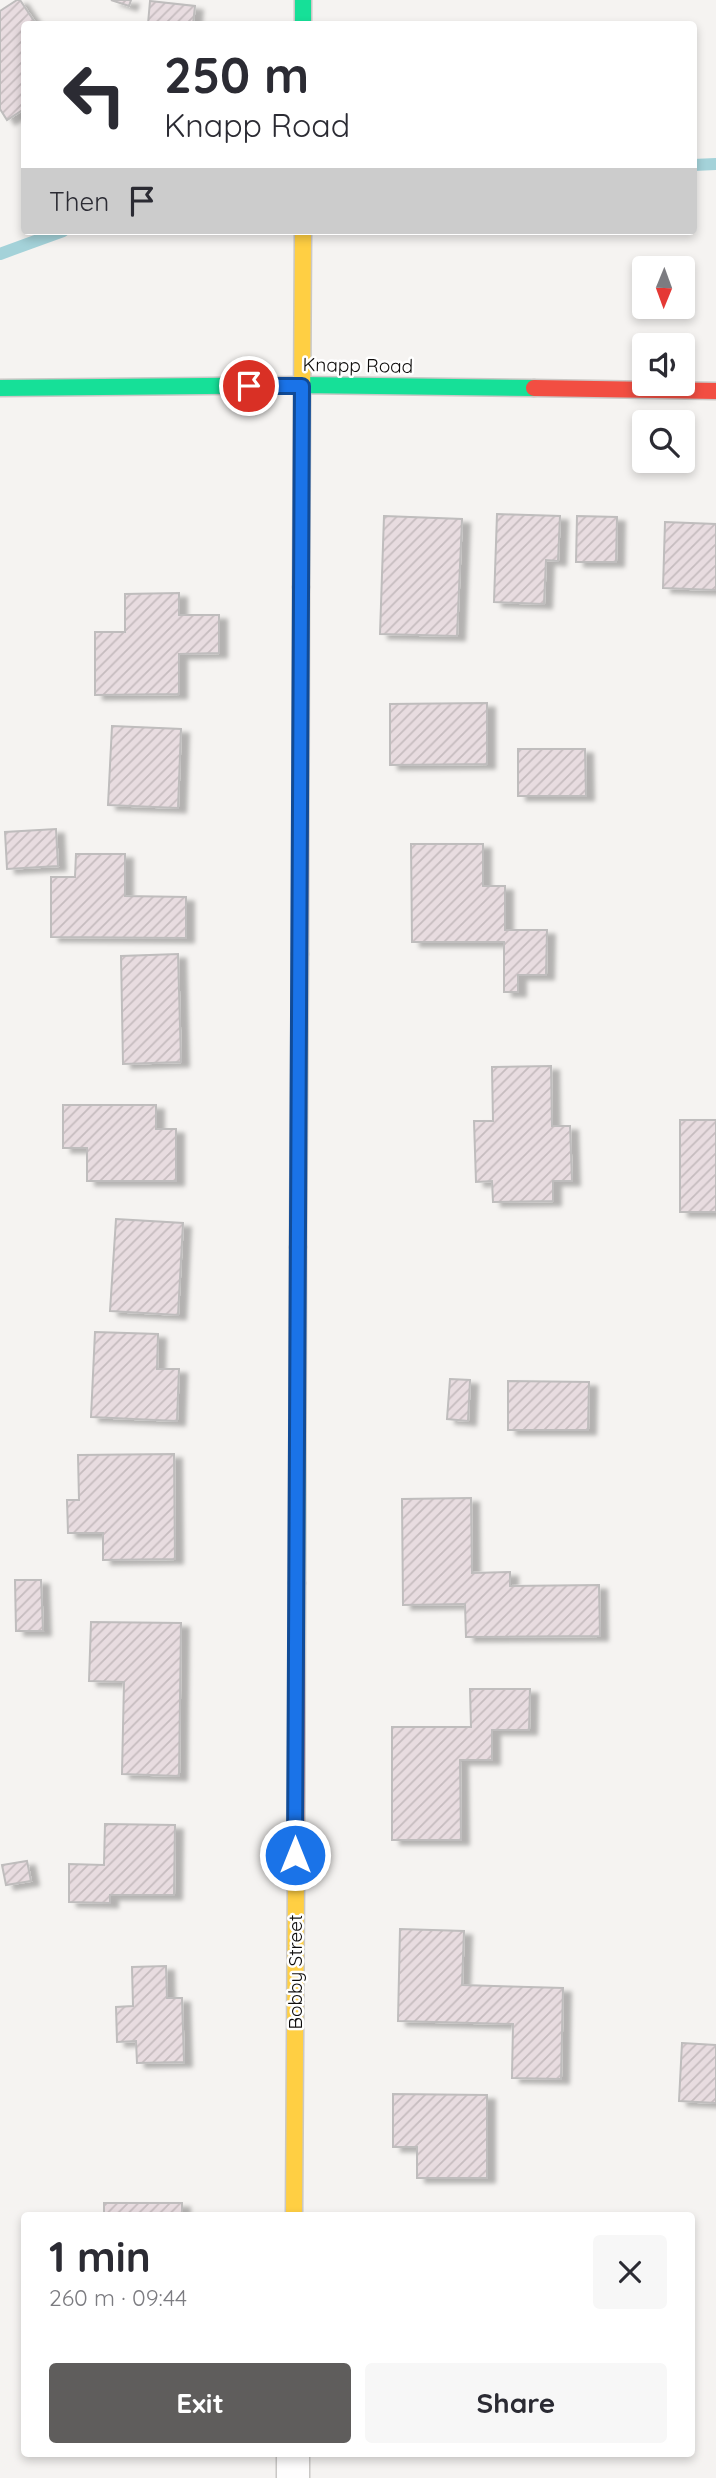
<!DOCTYPE html>
<meta charset="utf-8">
<style>
:root{--surface:#fff;--page:#f7f7f7;--text:#2b2b33;--muted:#7c7c81;--accent:#5f5d5c}
body{margin:0;font-family:Quicksand,sans-serif;background:var(--page);color:var(--text);height:100vh;display:flex;flex-direction:column;font-size:26px;white-space:nowrap}
*{box-sizing:border-box;margin:0}
p{font-size:23px;color:var(--muted)}
.icon{flex:none;width:38px;height:38px;fill:none;stroke:currentColor;stroke-width:2;stroke-linecap:round;stroke-linejoin:round}
.map{position:relative;flex:1;overflow:hidden}
.side{position:absolute;left:21px;top:2212px;width:674px;height:245px;display:flex;flex-direction:column;background:var(--surface);border-radius:7px;box-shadow:0 4px 10px #0003}
.side>*{flex:none}
.banner{position:absolute;left:21px;top:21px;width:676px;height:214px;border-radius:7px;box-shadow:0 4px 10px #0003;background:#fff;color:var(--text);overflow:hidden}
.needle{width:46px;rotate:181deg}
.tools{position:absolute;left:632px;top:256px;display:grid;gap:14px}
.tools a{display:grid;place-items:center;width:63px;height:63px;border-radius:7px;background:var(--surface);box-shadow:0 4px 10px #0003;font-size:35px}
.pin{position:absolute;display:grid;place-items:center;width:60px;height:60px;color:#fff;margin:-30px;border:4px solid #fff;border-radius:50%;box-shadow:0 2px 7px #0007}
.me{position:absolute;width:77px;margin:-38px;rotate:0deg;stroke-linejoin:round;filter:drop-shadow(0 0 5px #0008)}
.turn{display:flex;align-items:center;gap:24px;height:147px;padding:0 28px;font-size:32px}
.turn .icon{width:91px;height:91px;stroke-width:2.5}
.turn b{display:block;font-size:49px;line-height:60px}
.then{display:flex;align-items:center;height:66px;padding:0 28px;background:#0003;gap:14px;font-size:26px}
.round{display:grid;place-items:center;flex:none;width:74px;height:74px;border-radius:7px;background:var(--page)}
.headline{display:flex;align-items:center;justify-content:space-between;height:119px;padding:0 28px}
h1{font-size:42px;font-weight:700;line-height:52px}
.primary-button{display:flex;gap:14px;margin-top:auto;padding:14px 28px}
.primary-button a{flex:1;height:80px;border-radius:7px;background:var(--accent);color:#fff;font-size:28px;font-weight:700;line-height:80px;text-align:center}
.primary-button a+a{background:var(--page);color:var(--text)}
.map>svg:first-child{display:block}
.lines{fill:none;stroke-linecap:round;stroke-linejoin:round}
.stream{stroke:#a4d2d9;stroke-width:12}
.building{fill:url(#building-hatch);stroke:#bfbdbd;stroke-width:2;filter:url(#shadow)}
.street-casing{stroke:#cac8c6;stroke-width:35}
.fast-casing{stroke:#cac8c6;stroke-width:19}
.slow-casing{stroke:#cac8c6;stroke-width:19}
.jam-casing{stroke:#cac8c6;stroke-width:19}
.street{stroke:#fefdfd;stroke-width:32}
.fast{stroke:#16e098;stroke-width:16}
.slow{stroke:#ffcf43;stroke-width:16}
.jam{stroke:#f24e42;stroke-width:16}
.route-casing{stroke:#114b97;stroke-width:18}
.route{stroke:#1a73e8;stroke-width:12}
.labels{text-anchor:middle;dominant-baseline:central;stroke-width:5;stroke-linejoin:round;paint-order:stroke}
.street-label{font-size:19px;fill:#0e0c0b;stroke:#fff}
</style>
<div class="map">
<svg width="716" height="2478" viewBox="0 0 716 2478">
<defs>
<pattern id="building-hatch" width="6" height="6" patternUnits="userSpaceOnUse" patternTransform="scale(1.75)"><rect width="6" height="6" fill="#e8dce0"/><path d="M-1 1l2-2M0 6l6-6M5 7l2-2" fill="none" stroke="#c6bcbf"/></pattern>
<filter id="shadow"><feDropShadow dx="8" dy="4.5" stdDeviation="2" flood-color="#0004"/></filter>
</defs>
<rect width="100%" height="100%" fill="#f5f3f1"/>
<g class="lines">
<!-- stream -->
<path class="stream" d="M693 165 716 164
M0 254 63 231"/>
</g>
<!-- building -->
<path class="building" d="M17 0H20L36 24H24V109L7 120 0 109V11Z
M111 0H131L129 6Z
M150 1 195 6 193 24H148Z
M497 514 560 516 558 561 546 560 544 604 494 602Z
M384 516 462 519 457 636 380 634Z
M577 516 617 517 616 562H576Z
M665 522 716 524V590L663 588Z
M179 593V615H219V653L179 654V694L95 695V632H125V594Z
M487 703V764L390 765V704Z
M112 726 181 729 178 808 108 805Z
M518 749H585L586 796H518Z
M56 829 58 866 7 869 5 832Z
M411 844H483V886H505V930H547L546 975H518V992H504V942H412Z
M76 854H125V896L186 897V938L51 937V877H75Z
M178 954 181 1062 123 1064 121 956Z
M551 1066 552 1126H570L572 1181H553V1201L493 1202 492 1181 476 1182 474 1121H493L492 1067Z
M63 1105H156V1129H176V1181H87V1148H63Z
M680 1120H716V1212H680Z
M116 1219 183 1223 178 1315 110 1311Z
M95 1332 158 1334 157 1369H179L177 1421 91 1417Z
M450 1379 470 1380 468 1421 447 1419Z
M508 1381 589 1382 588 1430H508Z
M174 1454 175 1559 103 1560V1533H68L67 1500H79L78 1455Z
M471 1498 472 1573 510 1572V1586L599 1585 600 1636 466 1637 465 1604 403 1605 402 1499Z
M15 1580H41L43 1631H16Z
M91 1622 181 1623 179 1776 122 1774 124 1682 89 1681Z
M470 1689H530L529 1730H492V1760H460L461 1840H392V1727H471Z
M105 1824 175 1825 174 1895H110V1903L69 1902V1864L104 1865Z
M27 1861 31 1881 6 1885 2 1865Z
M400 1929 464 1931 462 1985 563 1988 561 2079 512 2078 513 2024 398 2021Z
M166 1966 167 1998H182L184 2062 137 2063 136 2041 117 2042 116 2007 133 2006 132 1967Z
M682 2043 716 2045V2103L679 2101Z
M393 2094 487 2095V2178H417V2147H393Z
M104 2203H182V2216H104Z"/>
<g class="lines">
<!-- street casing -->
<g class="street-casing">
<path id="street" d="M293 2478V2454"/>
</g>
<!-- fast casing -->
<g class="fast-casing">
<path id="fast" d="M303 0V24
M0 388 302 385 534 388
M297 1583 298 1247"/>
</g>
<!-- slow casing -->
<g class="slow-casing">
<path id="slow" d="M301 587 303 231
M298 1247 300 954
M294 2216 296 1880"/>
</g>
<!-- jam casing -->
<g class="jam-casing">
<path id="jam" d="M534 388 716 391
M300 954 301 587
M296 1880 297 1583"/>
</g>
<!-- street -->
<use href="#street" class="street"/>
<!-- fast -->
<use href="#fast" class="fast"/>
<!-- slow -->
<use href="#slow" class="slow"/>
<!-- jam -->
<use href="#jam" class="jam"/>
</g>
<g class="lines">
<!-- route casing -->
<g class="route-casing">
<path id="route" d="M249 386H302L295 1855"/>
</g>
<!-- route -->
<use href="#route" class="route"/>
</g>
<g class="labels">
<!-- street labels -->
<g class="street-label">
<text transform="translate(358 365) rotate(1)">Knapp Road</text>
<text transform="translate(295 1972) rotate(-90)">Bobby Street</text>
</g>
</g>
</svg>
<div class="tools">
<a><svg class="needle" viewBox="-14 -14 28 28"><path d="M0-13l5 13h-10z" fill="#e53935"/><path d="M0 13l5-13h-10z" fill="#7c7c81"/></svg></a>
<a><svg class="icon" aria-label="sound" viewBox="0 0 24 24"><path d="M4 9h4l5-4v14l-5-4H4zM17 9q2 3 0 6"/></svg></a>
<a><svg class="icon" aria-label="search" viewBox="0 0 24 24"><circle cx="10" cy="10" r="6"/><path d="M15 15l6 6"/></svg></a>
</div>
<div class="pin" style="left:249px;top:386px;background:#d93025"><svg class="icon" aria-label="arrive" viewBox="0 0 24 24"><path d="M6 21V4h12l-3 4 3 4H6"/></svg></div>
<svg class="me" style="left:295px;top:1855px" viewBox="-20 -20 40 40"><circle r="17" fill="#1a73e8" stroke="#fff" stroke-width="3"/><path d="M0-11L8 9 0 5-8 9z" fill="#fff"/></svg>
<div class="banner">
<div class="turn"><svg class="icon" aria-label="left" viewBox="0 0 24 24"><path d="M17 20v-9H6M10 6l-5 5 5 5"/></svg><div><b>250 m</b>Knapp Road</div></div>
<div class="then">Then<svg class="icon" aria-label="arrive" viewBox="0 0 24 24"><path d="M6 21V4h12l-3 4 3 4H6"/></svg></div>
</div>
<section class="side">
<div class="headline"><div><h1>1 min</h1><p>260 m · 09:44</p></div><a class="round"><svg class="icon" aria-label="close" viewBox="0 0 24 24"><path d="M6 6l12 12M18 6L6 18"/></svg></a></div>
<div class="primary-button"><a>Exit</a><a>Share</a></div>
</section>
</div>
